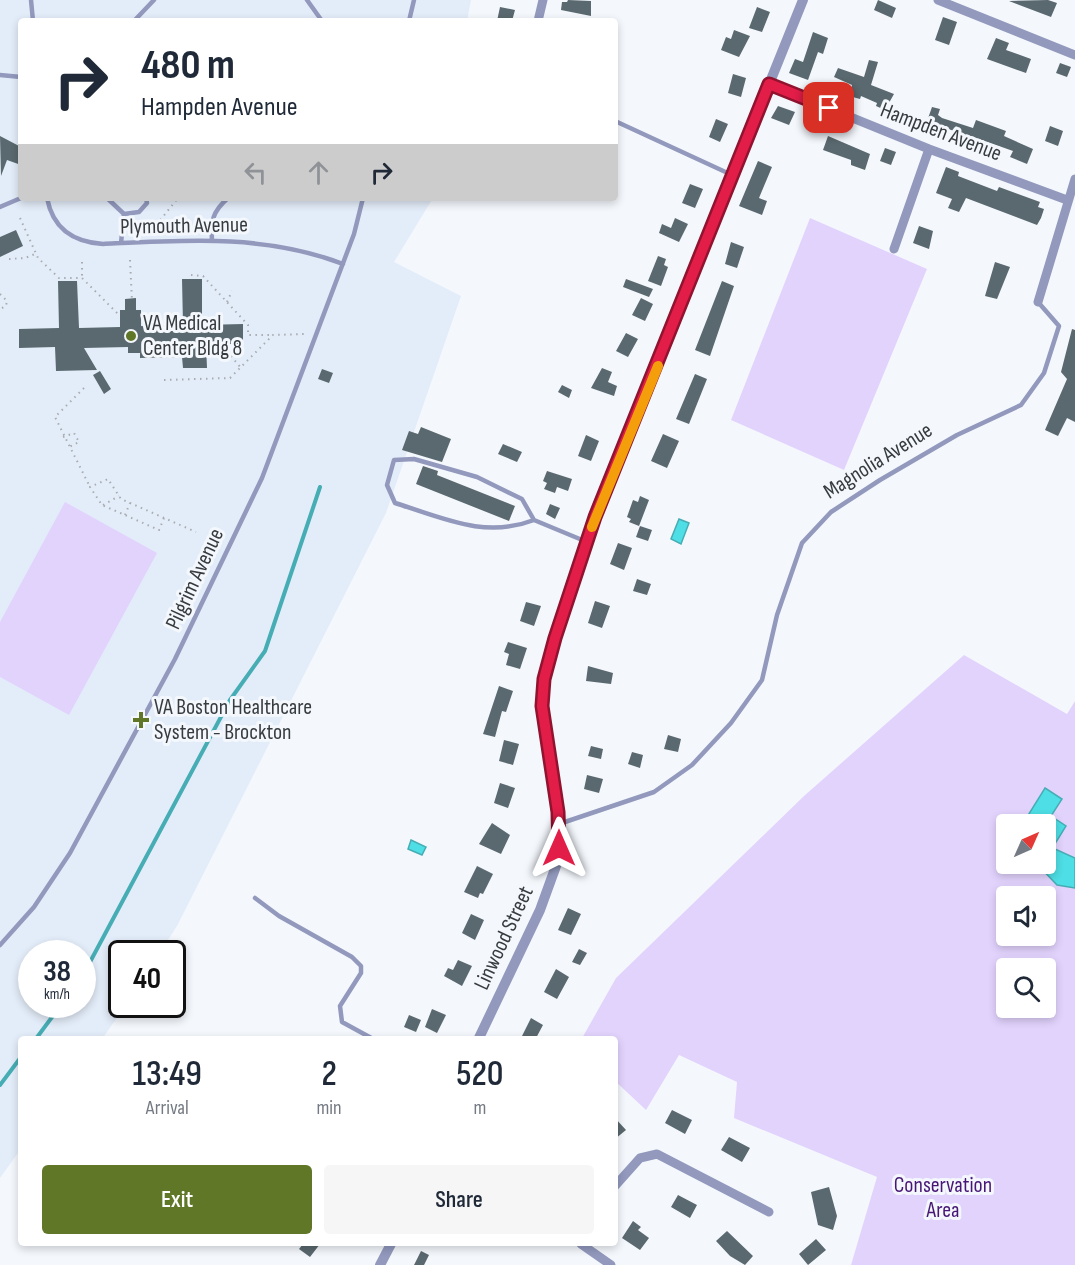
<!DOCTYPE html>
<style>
:root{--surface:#fff;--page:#f6f6f7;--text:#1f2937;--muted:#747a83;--accent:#607728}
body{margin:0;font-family:"Sofia Sans Condensed",sans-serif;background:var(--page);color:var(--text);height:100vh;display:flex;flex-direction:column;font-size:22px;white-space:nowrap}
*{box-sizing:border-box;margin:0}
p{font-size:20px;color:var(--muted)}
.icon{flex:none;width:33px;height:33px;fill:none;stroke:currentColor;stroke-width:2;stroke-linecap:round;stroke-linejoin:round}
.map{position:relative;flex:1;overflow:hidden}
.side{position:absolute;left:18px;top:1036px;width:600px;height:210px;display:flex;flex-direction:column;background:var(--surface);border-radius:6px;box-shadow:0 3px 9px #0003}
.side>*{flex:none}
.top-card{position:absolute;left:18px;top:18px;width:600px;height:183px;border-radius:6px;box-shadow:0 3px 9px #0003;background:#fff;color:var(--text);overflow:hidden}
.needle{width:39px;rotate:45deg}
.buttons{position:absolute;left:996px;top:814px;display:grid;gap:12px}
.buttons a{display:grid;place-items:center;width:60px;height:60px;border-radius:6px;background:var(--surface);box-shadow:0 3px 9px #0003;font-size:30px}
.speed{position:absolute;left:18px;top:940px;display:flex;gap:12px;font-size:30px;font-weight:700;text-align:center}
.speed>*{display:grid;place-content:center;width:78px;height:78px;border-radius:50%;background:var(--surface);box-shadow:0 3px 9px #0003;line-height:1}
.speed small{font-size:15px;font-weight:400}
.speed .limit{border:3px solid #111;border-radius:9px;background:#fff;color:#111}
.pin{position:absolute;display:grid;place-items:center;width:51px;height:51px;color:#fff;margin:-26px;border-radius:12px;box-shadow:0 3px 9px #0006}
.me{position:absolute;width:66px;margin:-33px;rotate:0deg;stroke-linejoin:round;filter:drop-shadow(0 0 4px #0008)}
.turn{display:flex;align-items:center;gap:21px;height:126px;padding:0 24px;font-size:27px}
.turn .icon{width:78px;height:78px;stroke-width:2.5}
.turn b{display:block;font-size:42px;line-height:51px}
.lanes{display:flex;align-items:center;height:57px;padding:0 24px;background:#0003;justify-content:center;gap:30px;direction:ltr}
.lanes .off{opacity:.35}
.eta{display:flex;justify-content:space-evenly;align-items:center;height:102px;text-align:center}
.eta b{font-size:36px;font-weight:600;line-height:42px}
.cta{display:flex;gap:12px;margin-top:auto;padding:12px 24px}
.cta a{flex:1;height:69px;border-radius:6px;background:var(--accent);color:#fff;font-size:24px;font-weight:600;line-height:69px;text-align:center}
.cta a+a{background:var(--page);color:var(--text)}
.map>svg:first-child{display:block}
.built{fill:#e3edf9;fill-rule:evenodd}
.green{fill:#e2d3fd;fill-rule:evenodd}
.water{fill:#4edee5;stroke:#47adb4;stroke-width:1.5}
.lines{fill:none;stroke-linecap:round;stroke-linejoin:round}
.stream{stroke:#47adb4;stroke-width:4}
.building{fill:#5a696f}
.path{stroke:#a8acb1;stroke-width:2;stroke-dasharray:1.5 4.5;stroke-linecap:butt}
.service{stroke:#9299bd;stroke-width:4.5}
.minor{stroke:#9299bd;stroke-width:9}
.tertiary{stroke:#9299bd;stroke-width:10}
.route-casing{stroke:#92132f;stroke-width:15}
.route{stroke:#e11d48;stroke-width:10}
.slow{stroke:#f59e0b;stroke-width:10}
.poi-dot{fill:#607728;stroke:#f4f8fd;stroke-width:2}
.labels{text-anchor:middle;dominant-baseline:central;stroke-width:6;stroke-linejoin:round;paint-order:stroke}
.street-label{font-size:22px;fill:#373c40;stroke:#f4f8fd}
.poi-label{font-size:22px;fill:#373c40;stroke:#f4f8fd;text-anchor:start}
.park-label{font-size:22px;fill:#481776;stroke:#f4f8fd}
</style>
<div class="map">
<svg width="1075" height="1265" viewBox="0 0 1075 1265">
<rect width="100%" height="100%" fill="#f4f8fd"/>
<!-- built -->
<path class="built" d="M0 0H471L467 21H21V198H433L394 262 461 296 386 513 177 926 159 954H122V1005H126L102 1039 21 1040V1149L0 1178ZM32 954H82V1005H32Z"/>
<!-- green -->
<path class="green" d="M810 218 927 269 844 470 731 420Z
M65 502 157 553 69 715 0 677V622Z
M964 655 1067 714 1075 701V1265H851L877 1177 734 1118 737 1082 679 1055 646 1110 615 1081V1040H581L616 978 804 796ZM1006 825H1046V864H1006ZM1006 897H1046V936H1006ZM1006 969H1046V1008H1006Z"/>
<!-- water -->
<path class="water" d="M679 519 689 523 681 544 671 539Z
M1045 788 1062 799 1051 816 1066 826 1048 855 1051 856 1055 849 1075 858V888L1057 885 1037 864H1046V825H1022Z
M411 840 426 847 422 855 408 849Z"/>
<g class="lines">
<!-- stream -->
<path class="stream" d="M82 977 230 700 265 651 320 487
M35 1040 61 1005
M0 1085 21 1057"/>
</g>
<!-- building -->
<path class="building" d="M568 0 591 1V16L561 10 562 2H567Z
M878 0 896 8 892 18 874 10Z
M1048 0 1057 3 1051 17 1009 1Z
M500 7 515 10 512 21H497Z
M757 7 770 12 762 32 749 28Z
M943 17 957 22 949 45 935 40Z
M734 30 750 36 739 57 721 50 726 37 731 39Z
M813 32 828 38 823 54 818 52 808 80 789 73 795 59 803 62Z
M996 38 1009 43 1006 50 1031 59 1026 73 987 59Z
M869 60 878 62 871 85 894 94 885 110 876 106 877 103 861 96 860 99 849 96 852 85 834 77 838 68 864 77Z
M1060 63 1071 67 1067 77 1056 73Z
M733 74 746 78 741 97 728 93Z
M778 106 795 112 789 125 771 118Z
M932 107 940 109 938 115 942 118 973 128 976 120 1006 131 1004 136 1033 149 1027 164 1010 157 1013 151 968 135 965 144 951 140 954 131 937 125 935 130 925 127Z
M716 119 728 124 720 142 709 137Z
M1050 126 1063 131 1058 146 1045 141Z
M0 136 21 147V165L7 160 1 176Z
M828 136 870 154 865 170 851 165V160L823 150Z
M885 148 896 152 891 165 880 161Z
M758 161 772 167 759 198 767 201 762 215 739 206Z
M946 167 959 172 958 176 997 191 999 187 1040 202 1038 207 1044 209 1041 218 1037 225 966 198 959 212 948 208 952 199 936 193Z
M690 184 703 189 695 208 682 203Z
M675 218 688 224 679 242 659 233 662 224 671 228Z
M919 226 933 231 929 249 913 243Z
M16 230 23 246 0 257V237Z
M731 242 744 247 737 268 725 264Z
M658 256 666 259 664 265 668 267 661 286 648 281Z
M995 262 1010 267 997 299 985 296Z
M182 279H202V325L243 324V344H206L207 368H183L182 357 140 358V353H128V347L84 348 97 370 56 371 55 347 19 348V329L59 328 58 281H77L79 328 120 327V310H125V299L136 298V310H141V326L183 325Z
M626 279 653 289 649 297 623 287Z
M722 281 734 286 710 356 695 350Z
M641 298 653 304 645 321 632 315Z
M1072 329 1075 330V422L1067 418 1058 436 1045 430 1067 379 1061 372Z
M626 333 638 339 628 357 616 351Z
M602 368 612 372 608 382 617 386 614 396 591 388Z
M322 369 333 373 329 383 318 379Z
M100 371 111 389 104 394 93 375Z
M695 374 707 379 689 424 676 419Z
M562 385 572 390 569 398 558 392Z
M421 427 451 439 442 462 402 450 409 431 418 434Z
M663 434 679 441 667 468 651 461Z
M586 435 599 441 591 461 578 456Z
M503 444 522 452 517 462 498 454Z
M423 466 438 471 437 475 515 506 509 521 416 484Z
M547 471 572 479 568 491 557 487 555 493 544 489 547 483 543 481Z
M640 496 649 500 639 526 629 522 631 519 627 517 633 500 638 502Z
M550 504 560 508 555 519 546 514Z
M640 526 652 530 648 541 636 537Z
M618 543 632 548 624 570 610 564Z
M637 579 651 584 647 595 633 591Z
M595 601 610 606 602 628 588 623Z
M526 602 541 606 534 626 520 621Z
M508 642 527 648 520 669 506 665 509 654 504 652Z
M588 666 613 673 611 684 586 681Z
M499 686 513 691 506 712 502 711 495 737 483 734Z
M668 735 681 739 678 752 664 749Z
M504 740 519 744 513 765 499 761Z
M591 746 603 749 601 759 588 756Z
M632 752 643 755 640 768 628 764Z
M587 775 603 779 599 793 584 789Z
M500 783 515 788 508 808 494 803Z
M492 823 510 835 501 854 479 844Z
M477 866 493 874 483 894 480 893 478 898 464 892Z
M568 908 581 914 571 935 558 930Z
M471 914 484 920 475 940 462 933Z
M579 949 587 953 580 965 572 962Z
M458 960 472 966 462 986 444 976 448 968 453 970Z
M556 969 569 977 557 999 544 992Z
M432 1009 446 1015 437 1033 425 1027Z
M409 1015 421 1020 416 1032 404 1027Z
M531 1018 543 1025 535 1040H520Z
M672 1110 692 1120 685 1134 665 1123Z
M615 1118 626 1130 615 1139Z
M729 1137 750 1148 742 1162 721 1150Z
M829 1187 837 1216 833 1230 818 1225 811 1192Z
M678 1195 697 1205 690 1218 671 1207Z
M633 1221 641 1227 638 1230 649 1238 640 1250 622 1238Z
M727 1231 753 1256 745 1265 730 1256 716 1241Z
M816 1239 826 1250 808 1265 799 1254Z
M303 1244H320L310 1257 299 1249Z
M421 1251 429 1255 424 1265H414Z"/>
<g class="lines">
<!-- path -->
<path class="path" d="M20 218 38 258 59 278H82L120 316
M149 234 178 198
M9 259 25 258 35 254
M130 260 132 301
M82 262V277
M191 275 203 276 248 325V335H273
M0 294 7 301 6 306 0 309
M227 302 232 291
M231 356 241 368
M164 380 230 378 273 335 305 334
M84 388 55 417 90 487
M63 437 74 433 79 442 69 447
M103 505 119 496
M125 515 130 503
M164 518 159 530 102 505 90 487 108 479 121 499 196 532"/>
<!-- service -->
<path class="service" d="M31 0 33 21
M307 0 322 21
M134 21 154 0
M409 21 414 0
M0 75 21 77
M615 121 732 175
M47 198C53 229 73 242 103 244 184 240 266 234 343 264
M107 198 124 214 121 243
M0 207 21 198
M124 214 139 212 147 203 146 198
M212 241C211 221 212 212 228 198
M534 520 522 499 477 477 414 459 394 460 387 485 395 503C443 518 485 539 534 520L587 542
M559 824 654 792 692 765 731 723 762 680 777 615 802 543 831 512 880 480 957 435 1021 405 1044 373 1059 326 1038 302
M255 898 279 916 352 957 361 966V973L340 1006 342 1022 375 1040
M0 945 34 907 70 853 175 659 262 478 354 234 363 198"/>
<!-- minor -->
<path class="minor" d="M938 0 1075 55
M538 21 543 0
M769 84 929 149 1067 200
M894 249 929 149
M1038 302 1075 179
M615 1186 640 1158 657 1154 769 1212
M581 1244 611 1265"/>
<!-- tertiary -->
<path class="tertiary" d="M478 1040 540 910 556 866 558 812 542 706 544 679 555 638 595 517 803 0
M380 1265 391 1244"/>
</g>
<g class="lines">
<!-- route casing -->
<g class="route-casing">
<path id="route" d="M559 848 558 812 542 706 544 679 555 638 595 517 769 84 829 108"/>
</g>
<!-- route -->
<use href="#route" class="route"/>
<!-- slow -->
<path class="slow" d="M592 527 658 366"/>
</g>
<!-- markers -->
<g class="poi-dot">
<circle cx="131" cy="336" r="6"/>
<path d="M138 711h6v6h6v6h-6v6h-6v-6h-6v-6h6z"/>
</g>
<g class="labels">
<!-- street labels -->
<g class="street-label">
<text transform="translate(941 132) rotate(21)">Hampden Avenue</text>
<text transform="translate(184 226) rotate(-1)">Plymouth Avenue</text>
<text transform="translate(878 461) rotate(-32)">Magnolia Avenue</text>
<text transform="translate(195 579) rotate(-65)">Pilgrim Avenue</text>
<text transform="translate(504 938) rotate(-65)">Linwood Street</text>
</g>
<!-- poi labels -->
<g class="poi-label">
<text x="143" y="323">VA Medical<tspan x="143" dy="25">Center Bldg 8</tspan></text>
<text x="154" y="707">VA Boston Healthcare<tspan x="154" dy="25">System - Brockton</tspan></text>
</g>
<!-- park labels -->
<g class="park-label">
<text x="943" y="1185">Conservation<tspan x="943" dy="25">Area</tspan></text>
</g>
</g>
</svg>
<div class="buttons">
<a><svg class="needle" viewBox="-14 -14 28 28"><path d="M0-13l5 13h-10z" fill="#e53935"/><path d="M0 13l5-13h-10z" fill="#747a83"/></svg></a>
<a><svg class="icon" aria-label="sound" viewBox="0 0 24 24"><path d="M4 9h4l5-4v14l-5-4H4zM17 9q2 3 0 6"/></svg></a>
<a><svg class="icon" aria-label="search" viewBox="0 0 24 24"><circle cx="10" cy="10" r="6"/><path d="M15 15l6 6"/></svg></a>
</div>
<div class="speed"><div>38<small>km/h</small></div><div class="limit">40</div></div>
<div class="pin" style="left:829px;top:108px;background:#d93025"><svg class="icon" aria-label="arrive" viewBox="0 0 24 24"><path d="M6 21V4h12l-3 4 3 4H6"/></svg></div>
<svg class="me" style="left:559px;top:848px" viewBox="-20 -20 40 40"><path d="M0-17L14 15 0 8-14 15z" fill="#e11d48" stroke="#fff" stroke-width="4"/></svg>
<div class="top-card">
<div class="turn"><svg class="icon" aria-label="right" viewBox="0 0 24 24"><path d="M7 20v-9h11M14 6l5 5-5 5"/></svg><div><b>480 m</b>Hampden Avenue</div></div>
<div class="lanes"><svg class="icon off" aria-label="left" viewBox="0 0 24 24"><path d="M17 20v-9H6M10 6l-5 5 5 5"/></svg><svg class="icon off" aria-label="ahead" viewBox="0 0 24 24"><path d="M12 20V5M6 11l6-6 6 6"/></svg><svg class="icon" aria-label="right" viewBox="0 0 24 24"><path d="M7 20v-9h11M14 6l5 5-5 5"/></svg></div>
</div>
<section class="side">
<div class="eta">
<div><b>13:49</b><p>Arrival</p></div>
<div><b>2</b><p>min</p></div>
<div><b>520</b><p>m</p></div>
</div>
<div class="cta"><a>Exit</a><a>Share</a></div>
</section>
</div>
